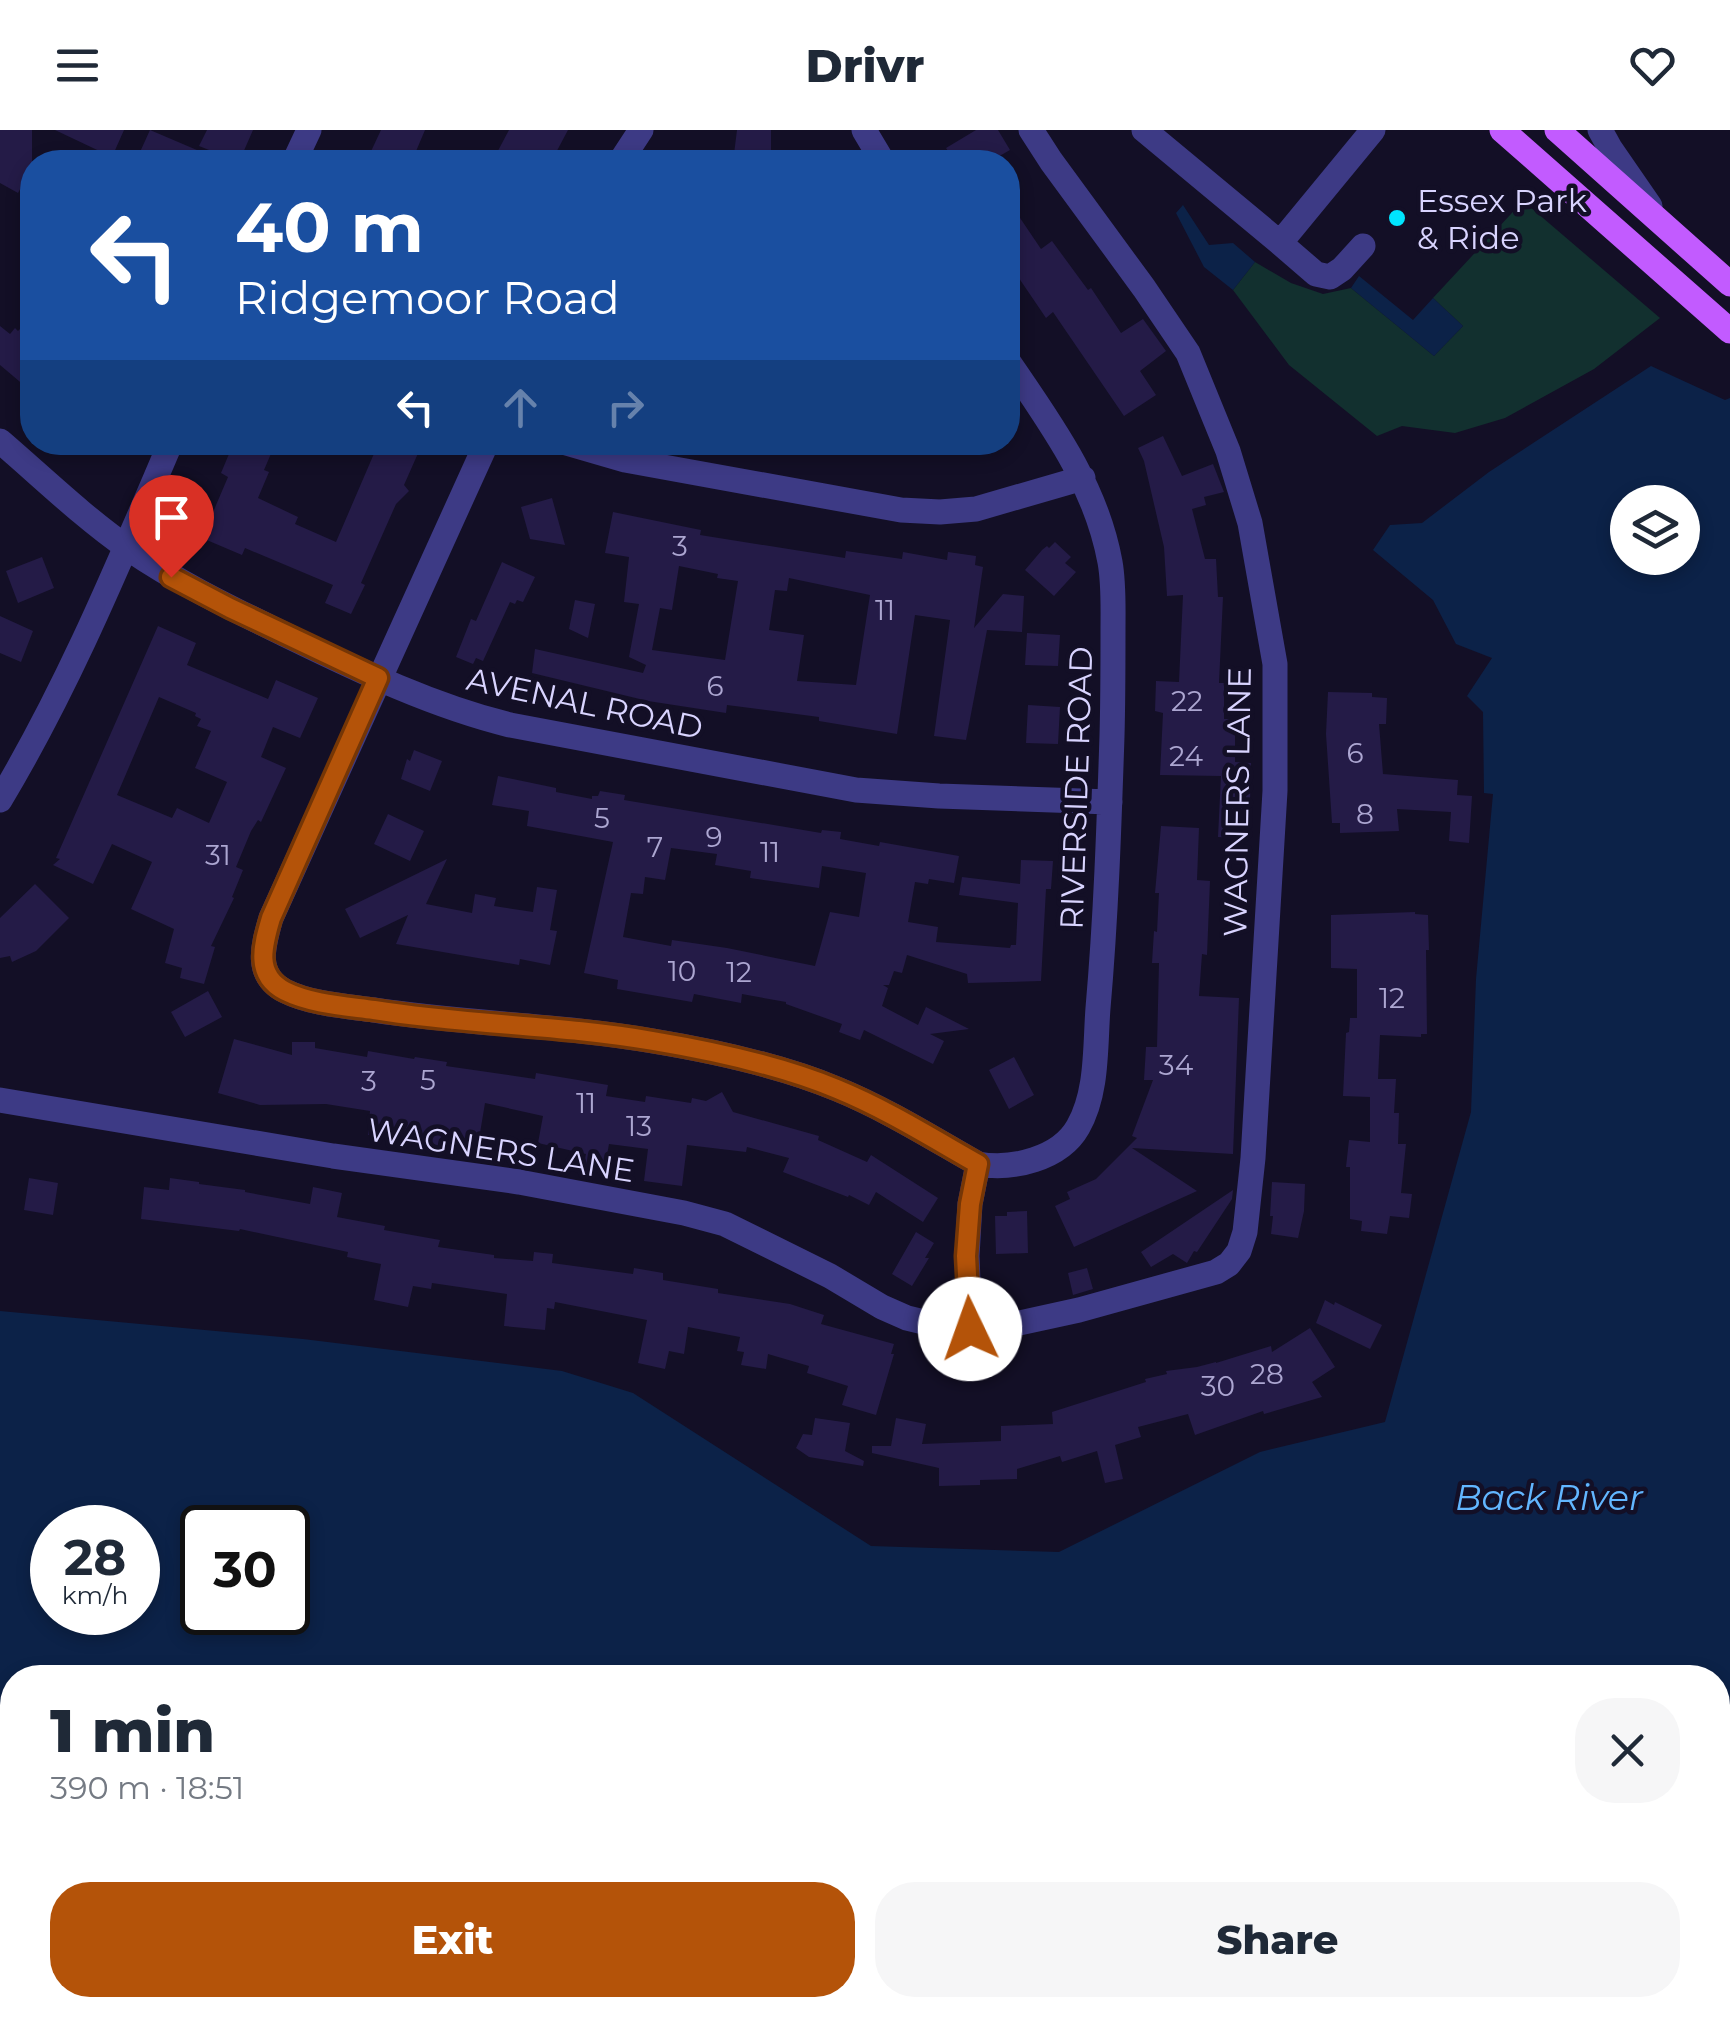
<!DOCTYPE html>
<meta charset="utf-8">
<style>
:root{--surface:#fff;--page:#f6f6f7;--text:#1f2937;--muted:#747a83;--accent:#b45309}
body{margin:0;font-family:Montserrat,sans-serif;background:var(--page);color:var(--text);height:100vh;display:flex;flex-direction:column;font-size:38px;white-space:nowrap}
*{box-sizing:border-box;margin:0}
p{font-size:32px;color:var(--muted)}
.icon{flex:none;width:55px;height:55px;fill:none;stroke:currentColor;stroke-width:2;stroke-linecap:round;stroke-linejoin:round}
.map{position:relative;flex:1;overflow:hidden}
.sheet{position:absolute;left:0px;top:1535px;width:1730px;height:352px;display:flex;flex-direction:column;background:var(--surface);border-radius:40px 40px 0 0;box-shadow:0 5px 15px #0003}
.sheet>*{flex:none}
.hud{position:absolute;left:20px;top:20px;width:1000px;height:305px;border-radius:40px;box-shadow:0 5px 15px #0003;background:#1a4fa0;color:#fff;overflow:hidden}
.tools{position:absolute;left:1610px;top:355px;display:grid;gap:20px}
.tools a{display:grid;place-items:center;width:90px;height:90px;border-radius:50%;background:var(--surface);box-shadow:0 5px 15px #0003;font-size:50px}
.speed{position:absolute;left:30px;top:1375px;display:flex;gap:20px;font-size:50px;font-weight:700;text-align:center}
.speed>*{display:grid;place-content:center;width:130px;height:130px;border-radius:50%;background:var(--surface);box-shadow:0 5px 15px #0003;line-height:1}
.speed small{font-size:25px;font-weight:400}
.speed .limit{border:5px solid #111;border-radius:15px;background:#fff;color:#111}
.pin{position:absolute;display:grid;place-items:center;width:85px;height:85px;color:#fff;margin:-102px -42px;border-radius:50% 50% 50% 0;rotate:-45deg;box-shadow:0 0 10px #0007}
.pin .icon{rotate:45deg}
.me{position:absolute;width:110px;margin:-55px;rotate:357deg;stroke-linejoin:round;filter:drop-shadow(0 0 8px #0008)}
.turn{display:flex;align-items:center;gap:35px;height:210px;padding:0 50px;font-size:45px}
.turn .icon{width:130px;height:130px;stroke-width:2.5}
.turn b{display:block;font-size:70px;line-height:85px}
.lanes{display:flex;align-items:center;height:95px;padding:0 50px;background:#0003;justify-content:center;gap:50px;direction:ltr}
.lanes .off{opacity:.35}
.round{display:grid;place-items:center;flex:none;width:105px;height:105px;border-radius:40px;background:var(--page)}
.headline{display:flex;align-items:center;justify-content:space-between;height:170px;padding:0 50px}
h1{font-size:60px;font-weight:800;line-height:75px}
.action{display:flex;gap:20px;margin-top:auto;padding:20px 50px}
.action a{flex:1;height:115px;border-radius:40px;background:var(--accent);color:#fff;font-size:40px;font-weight:800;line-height:115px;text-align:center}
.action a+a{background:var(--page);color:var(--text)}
header{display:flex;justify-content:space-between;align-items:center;height:130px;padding:0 50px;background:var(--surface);font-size:45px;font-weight:800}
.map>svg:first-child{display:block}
.green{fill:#12302f}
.water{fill:#0c2248;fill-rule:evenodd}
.building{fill:#241b47;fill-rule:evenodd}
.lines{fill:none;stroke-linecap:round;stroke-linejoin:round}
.minor{stroke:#3d3a85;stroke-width:25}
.major{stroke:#c25bff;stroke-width:25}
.route-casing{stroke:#753606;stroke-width:25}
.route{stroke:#b45309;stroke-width:18}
.poi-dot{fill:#00e5ff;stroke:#130f26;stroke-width:4}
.labels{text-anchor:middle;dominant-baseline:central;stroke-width:9;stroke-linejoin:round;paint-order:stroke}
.number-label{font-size:28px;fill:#aca6d1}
.poi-label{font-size:32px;fill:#d9d4ff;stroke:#130f26;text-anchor:start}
.street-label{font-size:32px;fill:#d9d4ff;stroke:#130f26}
.water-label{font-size:35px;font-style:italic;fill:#62b6ff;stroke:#130f26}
</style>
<header><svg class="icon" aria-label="menu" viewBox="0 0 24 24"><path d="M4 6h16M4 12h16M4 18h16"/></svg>Drivr<svg class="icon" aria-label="heart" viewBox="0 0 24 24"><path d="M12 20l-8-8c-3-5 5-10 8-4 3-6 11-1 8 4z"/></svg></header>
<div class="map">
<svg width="1730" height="1887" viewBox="0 0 1730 1887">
<rect width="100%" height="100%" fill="#130f26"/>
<!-- green -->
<path class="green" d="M1523 71 1660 188 1594 239 1505 288 1455 303 1402 296 1377 306 1289 235 1233 160 1255 132 1291 153 1323 164 1351 158 1434 226 1463 196 1433 168Z"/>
<!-- water -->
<path class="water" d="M1183 75 1209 115 1233 113 1255 132 1233 160 1204 137 1176 83Z
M1359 146 1413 190 1433 168 1463 196 1434 226 1351 158Z
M1651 236 1725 270 1730 268V1887H0V1181L303 1209 562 1241 633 1263 871 1416 1059 1422 1260 1322 1385 1292 1471 982 1476 849 1493 664 1484 663 1483 582 1467 566 1492 528 1456 514 1433 470 1373 420 1390 395 1422 393 1489 342ZM1628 372H1682V428H1628ZM52 1398H138V1482H52ZM202 1398H288V1482H202ZM12 1548H1718V1875H12Z"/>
<!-- building -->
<path class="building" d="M0 0H32V37L18 63 0 53Z
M55 0H124L112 27Z
M150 0 225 32H164L140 22Z
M207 0H253L239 32 199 16Z
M381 0H425L414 26 406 23 402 32H366Z
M509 0H568L551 32H492Z
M737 0H771V32H733Z
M976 0H998L1010 20 989 32H955L946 18Z
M1008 70 1041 119 1052 111 1088 160 1091 158 1121 203 1143 189 1166 221 1140 241 1156 265 1124 286 1053 182 1046 188 1008 132Z
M0 196 10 204 15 198 18 201 20 199 32 211V262L0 235Z
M1163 306 1182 346 1213 334 1224 362 1204 367 1206 375 1192 379 1205 429H1216L1218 467H1223L1219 553H1224V589H1235V632L1251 633 1249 709 1218 707 1221 646 1160 645 1163 583 1155 581 1156 551 1179 552 1183 465 1167 466 1164 417 1144 331 1138 318Z
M234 312H276L264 340 269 342 258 368 298 387 295 394 336 412 379 312H423L404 355 409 361 396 374 361 453 365 455 351 484 325 473 333 455 245 418 242 425 202 408 228 347 221 343Z
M552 368 565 415 530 409 521 377Z
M613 382 691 398 701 400 700 405 845 428 846 421 902 429 903 422 947 430 948 422 976 426 975 435 983 437 974 498 1003 464 1024 466 1022 502 987 500 966 610 934 606 950 490 915 485 897 604 819 591V587L727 575 726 583 648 571 532 543 535 519 643 543 646 535 629 527 639 474 624 472 629 427 605 423ZM679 436 718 444 717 448 738 451 725 530 652 520 660 478 672 480ZM789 448 870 465 856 555 797 551 804 505 769 500 775 460 787 461Z
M1055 412 1071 427 1065 433 1076 442 1054 466 1025 440 1042 420 1047 416 1049 418Z
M42 427 54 458 18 473 6 441Z
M502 432 535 447 523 472 517 470 515 474 510 472 483 531 476 528 473 534 456 527 471 489 476 491Z
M575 470 595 474 588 508 569 499Z
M0 486 33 501 21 532 0 523Z
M158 496 196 513 187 535 268 569 276 550 318 568 300 608 273 597 261 627 286 638 261 692 258 690 251 701 236 737 243 740 232 767 234 768 211 816 215 817 204 854 180 848 182 838 165 833 174 799 131 779 152 732 112 714 93 754 53 735 60 729 56 728ZM159 567 196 583 195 586 201 589 197 596 211 601 195 638 227 652 209 693 177 678 172 688 117 665Z
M1027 503 1060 505 1058 536 1025 535Z
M1328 562 1372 563V567L1387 568 1386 594H1379L1383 644 1458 650 1457 665 1472 666 1469 713 1449 711 1451 682 1397 679 1399 701 1340 703V693H1332L1326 604Z
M1028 575 1060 577 1058 614 1026 613Z
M414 620 442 631 430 661 401 649 407 629 410 631Z
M498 646 556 658V662L592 669V666H598L600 661 625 665 624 670 821 703 822 700 841 702 840 709 879 716 880 712 959 726 954 753 929 749 928 754 915 752 908 792 938 797 936 812 1010 818 1011 815H1016L1018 773 959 765 962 747 1020 754 1021 730 1053 731 1051 759H1046L1041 851 968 853 967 844 907 825 902 843 894 841 889 855H883L888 858 882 876 918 895 926 877 969 899 930 904 944 911 933 934 864 900 860 910 839 902 842 894 786 874V872L742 864 741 873 694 864 692 872 617 859 618 850 584 843 613 712 527 696 529 681 492 675ZM671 718 717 724 715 735 751 741 750 748 819 758 822 736 866 743 859 787 830 782 815 836 727 818 672 810 671 816 623 807 631 763 643 764 645 747 665 750Z
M388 684 424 701 410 731 374 714Z
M1161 696 1199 698 1197 750 1210 751 1207 825 1202 824 1199 866 1239 868 1233 1024 1132 1018 1197 1061 1074 1117 1055 1076 1070 1069 1067 1062 1096 1049 1137 1008 1132 1006 1153 950H1144L1146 917H1157L1159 833H1152L1154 801 1157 802 1159 763H1155Z
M447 729 426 774 472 783 475 764 496 768 494 776 533 782 537 757 557 760 550 800 557 801 550 835 520 829 519 835 396 814 408 785 360 808 345 779Z
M35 754 69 788 36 821 12 832 10 826 0 828V788Z
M1415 782V784L1428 785 1429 820H1426L1427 904H1421V907L1380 905 1378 949H1396L1394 983H1399L1398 1014H1406L1401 1063 1412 1064 1409 1088 1390 1086 1387 1104 1361 1101 1362 1091 1350 1089V1037H1346L1349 1010 1370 1012V967L1343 966 1346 903 1349 902 1350 888H1357V839L1331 838V785Z
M208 861 222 887 185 907 171 882Z
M234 909 292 925V912H315V918L367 927 368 921 414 929 415 927 447 932 446 936 535 949 536 943 608 955 606 966 645 972 646 966 691 973 692 968 706 971 722 962 733 982 819 1006 818 1010 867 1032 871 1025 938 1068 923 1092 876 1062 869 1075 849 1065 848 1067 783 1042 789 1028 747 1017 746 1022 687 1015 682 1056 644 1051 648 1019 609 1014 604 1042 583 1038 586 1024 538 1013 543 986 485 973 478 1015 439 1009 437 1019 401 1014 402 1008 368 1005 370 981 326 974 260 975 218 963Z
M1014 927 1034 965 1009 979 989 940Z
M29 1048 58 1053 53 1085 24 1080Z
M170 1048 199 1052V1054L245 1060V1062L310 1074 313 1057 342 1063 337 1087 385 1096 384 1100 440 1110 438 1117 494 1125V1128L533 1131 534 1122 553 1124 552 1133 633 1144 634 1138 663 1143V1150L718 1159V1163L790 1174 824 1185 821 1194 894 1214 891 1224H894L876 1285 842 1275 848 1256 807 1243 809 1236 768 1224 766 1239 741 1235 744 1222 737 1221 740 1207 688 1197 684 1224 669 1221 665 1239 638 1233 647 1190 555 1172 554 1179 547 1178 545 1200 504 1196 507 1164 432 1153 431 1159 413 1156 408 1177 374 1170 381 1134 347 1127 348 1122 240 1099 239 1101 141 1089 144 1057 169 1060Z
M1272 1052 1305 1054 1304 1081 1298 1108 1271 1104 1273 1086H1270Z
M1233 1060 1232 1069 1197 1122 1194 1121 1187 1133 1173 1124 1151 1137 1141 1122Z
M1027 1081 1028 1123 996 1124 995 1086H1007V1082Z
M916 1102 934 1113 925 1128H929L912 1156 892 1144Z
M1087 1138 1093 1159 1073 1165 1068 1143Z
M1325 1170 1334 1175 1335 1172 1382 1195 1370 1219 1316 1193Z
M1310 1198 1335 1237 1312 1252 1322 1267 1264 1284 1263 1281 1195 1305 1188 1284 1138 1297 1141 1307 1115 1315 1123 1349 1105 1353 1097 1321 1062 1332 1060 1326 1017 1339V1349L980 1350V1355L939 1356V1338L872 1323V1316H891L896 1288 926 1294 922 1314 1001 1311V1296L1053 1294 1052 1282 1146 1252 1145 1249 1167 1244 1166 1241 1197 1237 1216 1232V1233L1271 1216 1272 1222Z
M815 1288 850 1293 845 1321 864 1331 863 1336 809 1327 796 1318 803 1304 812 1305Z"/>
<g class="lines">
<!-- minor -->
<path class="minor" d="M864 0 883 32
M1144 0 1280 113
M1600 0 1610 18 1650 76
M294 32 309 0
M620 32 641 0
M1363 116 1342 139 1330 147 1316 144 1280 113 1373 0
M0 311C42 347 83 387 129 419 180 454 235 480 290 507 362 542 433 576 510 595L856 660 939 666 1110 672
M487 312 271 788C263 816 254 845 285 861 311 874 345 876 374 880 466 894 561 895 653 911 713 921 782 936 837 959 886 979 932 1008 978 1034 1012 1040 1060 1029 1078 997 1098 962 1095 916 1098 878 1106 787 1109 697 1112 606 1113 570 1113 535 1113 500 1113 477 1114 454 1110 432 1096 355 1051 294 1008 231
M563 312 625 330 901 380 940 382 976 379 1083 348
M0 670C68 557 119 433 171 312
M0 970 333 1026 519 1052 684 1083 725 1094 830 1146 882 1177 907 1188 932 1194 970 1199 1006 1196 1079 1180 1198 1147 1216 1142 1229 1134 1239 1121 1245 1102 1253 1028 1275 661V534L1250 393 1228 321 1188 223 1144 158 1051 31 1031 0
M970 1199 967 1126 970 1074 978 1034"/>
<!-- major -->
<path class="major" d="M1502 0 1730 201
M1557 0 1730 154"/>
</g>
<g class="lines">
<!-- route casing -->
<g class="route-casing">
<path id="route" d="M171 447 230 478 378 548 271 788C263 815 254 845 285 861 311 874 345 876 374 880 466 895 561 895 653 911 713 921 782 936 837 959 886 979 932 1008 978 1034L970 1074 966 1126 970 1199"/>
</g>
<!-- route -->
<use href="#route" class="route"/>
</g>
<!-- markers -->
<circle class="poi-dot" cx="1397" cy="88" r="10"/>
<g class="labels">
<!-- number labels -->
<g class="number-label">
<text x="680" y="416">3</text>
<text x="885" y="480">11</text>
<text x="715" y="556">6</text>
<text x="1187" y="571">22</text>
<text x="1355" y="623">6</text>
<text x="1186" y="626">24</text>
<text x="1365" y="684">8</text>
<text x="602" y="688">5</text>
<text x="714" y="707">9</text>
<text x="655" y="717">7</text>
<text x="770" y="722">11</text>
<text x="218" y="725">31</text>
<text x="682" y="841">10</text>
<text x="739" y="842">12</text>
<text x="1392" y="868">12</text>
<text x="1176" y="935">34</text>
<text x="428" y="950">5</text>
<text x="369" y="951">3</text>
<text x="586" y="973">11</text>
<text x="639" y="996">13</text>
<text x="1267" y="1244">28</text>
<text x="1218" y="1256">30</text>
</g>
<!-- poi labels -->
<g class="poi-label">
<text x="1417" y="70">Essex Park<tspan x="1417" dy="37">&amp; Ride</tspan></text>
</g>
<!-- street labels -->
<g class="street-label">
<text transform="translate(585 573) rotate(12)">AVENAL ROAD</text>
<text transform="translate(1076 658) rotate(-88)">RIVERSIDE ROAD</text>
<text transform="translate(1237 672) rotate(-89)">WAGNERS LANE</text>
<text transform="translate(501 1020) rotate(9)">WAGNERS LANE</text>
</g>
<!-- water labels -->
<g class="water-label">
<text x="1549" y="1367">Back River</text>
</g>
</g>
</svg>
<div class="tools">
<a><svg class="icon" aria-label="layers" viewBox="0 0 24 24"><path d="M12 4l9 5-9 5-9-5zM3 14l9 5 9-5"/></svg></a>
</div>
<div class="speed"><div>28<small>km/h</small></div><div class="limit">30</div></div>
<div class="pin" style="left:171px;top:447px;background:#d93025"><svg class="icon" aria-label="arrive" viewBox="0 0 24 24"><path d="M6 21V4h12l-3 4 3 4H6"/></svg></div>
<svg class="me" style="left:970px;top:1199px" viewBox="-20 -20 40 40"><circle r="19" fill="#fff"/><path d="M0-13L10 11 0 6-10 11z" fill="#b45309"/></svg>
<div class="hud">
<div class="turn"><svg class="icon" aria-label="left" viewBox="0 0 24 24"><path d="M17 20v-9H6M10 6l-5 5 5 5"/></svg><div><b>40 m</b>Ridgemoor Road</div></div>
<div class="lanes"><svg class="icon" aria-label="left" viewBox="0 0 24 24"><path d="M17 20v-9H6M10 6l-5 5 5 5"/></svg><svg class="icon off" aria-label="ahead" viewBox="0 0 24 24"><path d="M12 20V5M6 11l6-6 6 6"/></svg><svg class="icon off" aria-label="right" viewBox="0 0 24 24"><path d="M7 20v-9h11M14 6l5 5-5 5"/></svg></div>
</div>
<section class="sheet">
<div class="headline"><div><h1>1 min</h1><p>390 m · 18:51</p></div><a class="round"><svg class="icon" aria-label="close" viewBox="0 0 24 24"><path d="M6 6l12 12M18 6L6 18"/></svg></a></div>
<div class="action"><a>Exit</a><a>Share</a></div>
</section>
</div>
